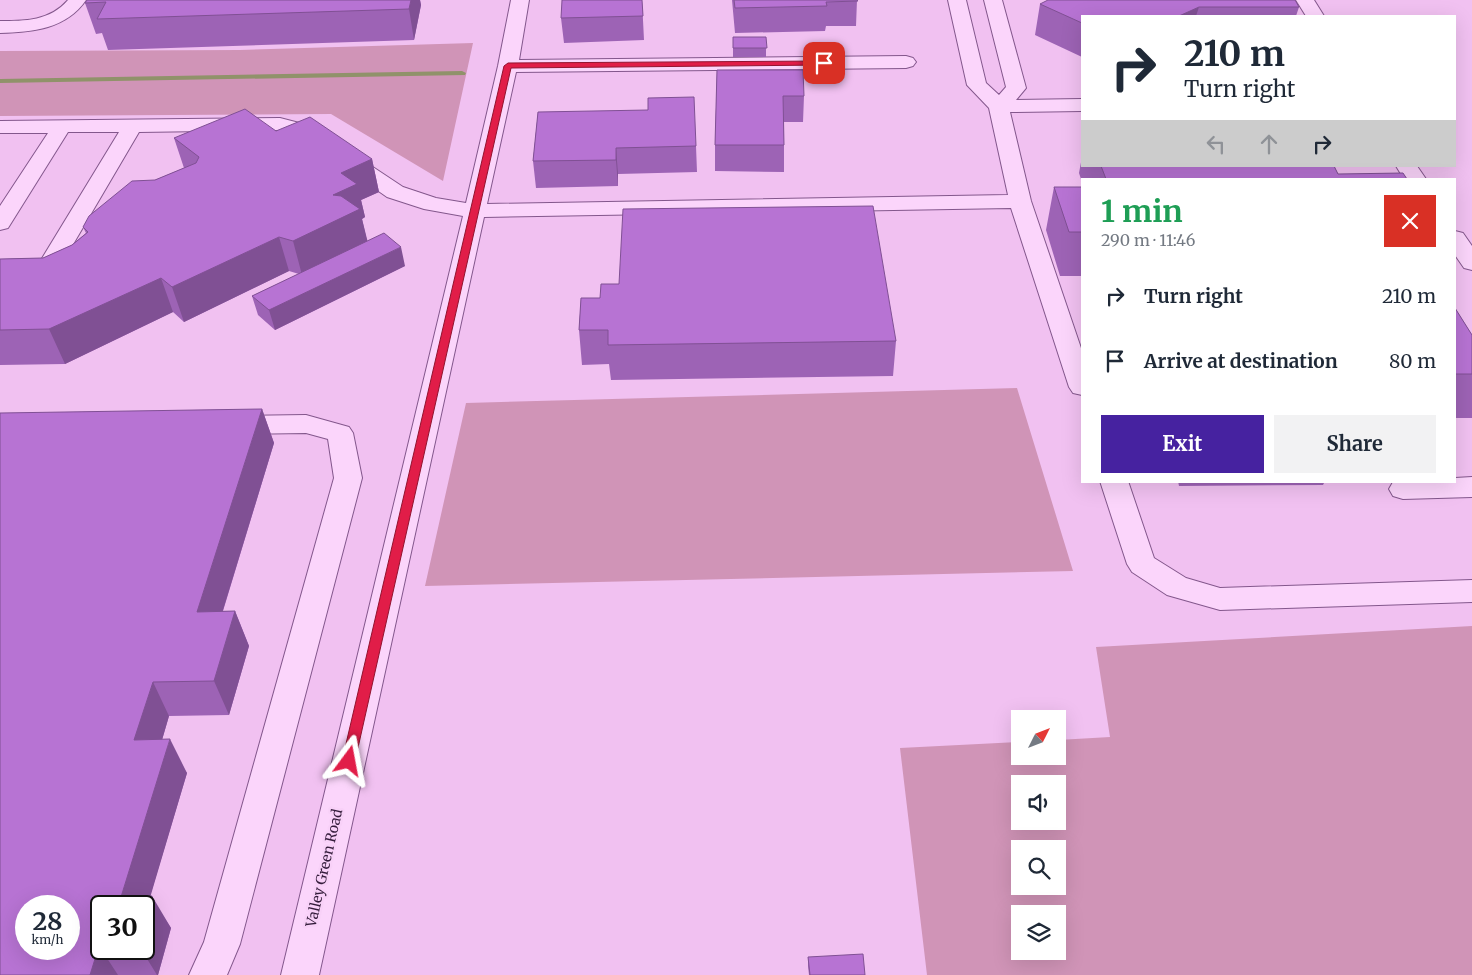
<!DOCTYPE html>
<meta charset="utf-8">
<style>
:root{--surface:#fff;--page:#f2f2f3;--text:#1f2937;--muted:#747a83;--accent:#4622a0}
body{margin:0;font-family:Merriweather,serif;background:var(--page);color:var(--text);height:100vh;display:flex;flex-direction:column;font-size:19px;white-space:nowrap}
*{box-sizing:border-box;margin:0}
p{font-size:16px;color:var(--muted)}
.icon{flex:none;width:28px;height:28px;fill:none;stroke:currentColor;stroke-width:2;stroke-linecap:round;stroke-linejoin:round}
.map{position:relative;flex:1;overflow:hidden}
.panel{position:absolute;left:1081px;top:178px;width:375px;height:305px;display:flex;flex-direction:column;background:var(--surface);border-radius:0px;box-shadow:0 5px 20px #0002}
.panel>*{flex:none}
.hud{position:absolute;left:1081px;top:15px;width:375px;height:152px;border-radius:0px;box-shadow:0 5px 20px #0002;background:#fff;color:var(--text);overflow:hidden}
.needle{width:32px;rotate:48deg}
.buttons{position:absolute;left:1011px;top:710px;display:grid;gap:10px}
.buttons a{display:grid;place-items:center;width:55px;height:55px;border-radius:0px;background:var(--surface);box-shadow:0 5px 20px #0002;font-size:25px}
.speed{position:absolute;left:15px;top:895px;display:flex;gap:10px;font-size:25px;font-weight:700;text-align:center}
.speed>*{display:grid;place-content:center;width:65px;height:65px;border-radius:50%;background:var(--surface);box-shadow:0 5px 20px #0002;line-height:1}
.speed small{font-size:12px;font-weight:400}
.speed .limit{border:2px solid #111;border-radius:8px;background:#fff;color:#111}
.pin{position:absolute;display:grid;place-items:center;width:42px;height:42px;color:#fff;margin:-21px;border-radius:10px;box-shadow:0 2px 8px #0006}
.me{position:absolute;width:55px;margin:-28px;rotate:13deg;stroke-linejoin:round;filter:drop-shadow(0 0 4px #0008)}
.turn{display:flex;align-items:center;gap:18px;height:105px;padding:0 20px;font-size:22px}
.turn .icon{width:65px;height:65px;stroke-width:2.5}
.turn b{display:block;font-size:35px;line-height:42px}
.lanes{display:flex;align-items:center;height:48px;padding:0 20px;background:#0003;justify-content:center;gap:25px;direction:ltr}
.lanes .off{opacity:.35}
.round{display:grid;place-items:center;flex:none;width:52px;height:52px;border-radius:0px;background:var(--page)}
.overview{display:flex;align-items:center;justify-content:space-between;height:85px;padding:0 20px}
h1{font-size:30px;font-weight:700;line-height:38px;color:#1e9e55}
.primary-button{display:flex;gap:10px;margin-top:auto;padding:10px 20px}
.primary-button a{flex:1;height:58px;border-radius:0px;background:var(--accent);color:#fff;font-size:20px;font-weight:700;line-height:58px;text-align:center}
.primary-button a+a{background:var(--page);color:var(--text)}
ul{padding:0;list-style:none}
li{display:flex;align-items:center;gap:15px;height:65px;padding:0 20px}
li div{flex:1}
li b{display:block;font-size:19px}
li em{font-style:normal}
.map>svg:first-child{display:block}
.green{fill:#d094b7;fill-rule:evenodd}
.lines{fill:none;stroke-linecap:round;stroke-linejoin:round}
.stream{fill:#90926a;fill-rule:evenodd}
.minor-casing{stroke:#83578c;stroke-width:2}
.minor{fill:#fbd5fb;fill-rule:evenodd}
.wall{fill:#9d63b5;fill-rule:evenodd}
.shaded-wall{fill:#805094}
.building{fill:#b773d3;stroke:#805094;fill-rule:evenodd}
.route{fill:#e11d48;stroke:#92132f}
.labels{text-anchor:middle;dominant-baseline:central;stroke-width:5;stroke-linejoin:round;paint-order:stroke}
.street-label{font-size:14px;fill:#341c3b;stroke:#f8d1f8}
</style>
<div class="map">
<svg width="1472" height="975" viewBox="0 0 1472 975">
<rect width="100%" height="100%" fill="#f1c1f1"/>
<!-- green -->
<path class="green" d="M473 43 443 181 331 114 0 116V51L240 50Z
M1017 388 1073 571 425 586 466 403Z
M1472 626V975H927L900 748 1020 742V756H1058V740L1110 737 1096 647ZM1020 784H1058V821H1020ZM1020 849H1058V886H1020ZM1020 914H1058V951H1020Z"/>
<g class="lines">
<!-- stream -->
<path class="stream" d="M462 71 466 73 465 75 0 83V79Z"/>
<!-- minor casing -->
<g class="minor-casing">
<path id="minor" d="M68 0H86C66 29 33 32 0 33V21C25 21 50 21 68 0Z
M511 0H529L519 60 906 56 913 58 916 62 913 66 906 68 516 72 487 204 1008 195 989 108 967 85 948 0H966L986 83 999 95 1006 87 984 0H1002L1026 88 1016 100 1082 99V111L1010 112 1031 201 1082 351V395L1073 393 1069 387 1011 208 484 217 319 975H281L463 216 424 209 387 197 297 134 280 130 139 132 58 270 16 282H0V268H15L41 260 119 132H68L8 228 0 230V206L48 133H0V121L280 118 311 126 403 187 436 198 466 203 498 66Z
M1296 0H1314L1324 16H1306Z
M1396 166H1417L1426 179H1404Z
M1455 231 1463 233 1472 246V270L1464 268 1455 255Z
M306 415 349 427 353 433 362 478 240 944 227 975H189L204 942 334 478 328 439 306 433 231 434 222 431 218 425 222 419 231 416Z
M1472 477V497L1403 499 1393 496 1389 489 1393 482 1396 481H1455V478Z
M1100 481H1128L1154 558 1186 578 1220 588 1472 580V602L1220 610 1167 595 1132 572 1127 564Z"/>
</g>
<!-- minor -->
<use href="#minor" class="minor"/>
</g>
<!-- wall -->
<path class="wall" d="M87 0H420L421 5 414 40 108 50 102 33 96 34 85 3Z
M642 0 644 40 564 43 561 18Z
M732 0H857L856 26H826L825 31 735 33Z
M1040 4 1299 7 1296 16H1082V57L1035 35Z
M733 37H766V57H733Z
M717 70 804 96 803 122H784V172L715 171V145Z
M538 112 696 146 697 172 618 174V186L536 188 533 161Z
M276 131 372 159 379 192 361 200 365 217 362 219 367 241 405 266 275 330 258 315 252 296 299 274 289 271 184 322 173 312 65 364 0 365V259L43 258 72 245 86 233 83 227 155 180 184 168 174 138Z
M1082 157V166H1334L1338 174 1407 179H1082V182L1079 173Z
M1054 187H1082V276H1060L1046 230Z
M581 298 896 341 893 376 611 380 609 364 582 365 579 330Z
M1455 308 1472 335V418H1455Z
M262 409 274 443 223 611H235L249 646 229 715 169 716 162 740 187 773 150 896 171 928 158 975H0ZM101 906 144 949H101Z
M1178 481H1325L1323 485 1179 486Z
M808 957 865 975H809L808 966Z"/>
<!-- shaded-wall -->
<path class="shaded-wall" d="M411 0H420L421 5 414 40 409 9Z
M1199 7 1196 16H1179Z
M616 148 618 174V186L616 160Z
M372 159 379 192 361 200 365 217 362 219 368 243 302 275 293 241 333 195 341 173Z
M279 237 289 271 184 322 172 287Z
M401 247 405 266 275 330 269 310Z
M161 278 173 312 65 364 49 329Z
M262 409 274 443 212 646 197 612Z
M235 611 249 646 229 715 214 681Z
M153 682 169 716 152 774 134 740Z
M170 739 187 773 144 918 121 897Z
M152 896 171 928 158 975H157L141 949H144V927Z
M99 946 118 975H90Z"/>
<!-- building -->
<path class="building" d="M87 0H411L409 9 97 19 106 2 85 3Z
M562 0H642L643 16 561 18Z
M734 0H857L858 1 826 2 827 6 735 8Z
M1048 0H1295L1299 7H1199L1179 16H1082V23L1040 4Z
M733 37H766L767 48H733Z
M717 70H803L804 96H783L784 145H715Z
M694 97 696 146 616 148V160L533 161 538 112 648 110V98Z
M245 109 276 131 310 117 372 159 341 173 357 184 333 195 341 196 360 209 293 241 279 237 172 287 161 278 49 329 0 330V259L43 258 72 245 88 232 83 227 89 216 132 181 155 180 196 163 199 157 174 138Z
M1101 166H1334L1338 174 1403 173 1407 179H1106Z
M1054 187H1082V232H1069Z
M873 206 896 341 608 345V330H579L581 298H600L601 284H619L623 209Z
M384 233 401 247 269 310 252 296Z
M1455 308 1472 335V374H1455Z
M262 409 197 612 235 611 214 681 153 682 134 740 170 739 121 897 152 896 144 927V906H101V946H99L90 975H0V413ZM26 906H69V949H26Z
M863 954 865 975H810L808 957Z"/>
<!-- route -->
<path class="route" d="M824 61 828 63 827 65 511 68 355 761 353 765 349 767 344 765 342 761 504 66 508 63Z"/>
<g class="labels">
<!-- street labels -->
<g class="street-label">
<text transform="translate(324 868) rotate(-77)">Valley Green Road</text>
</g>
</g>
</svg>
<div class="buttons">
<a><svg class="needle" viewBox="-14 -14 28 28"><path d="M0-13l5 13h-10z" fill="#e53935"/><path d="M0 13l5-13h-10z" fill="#747a83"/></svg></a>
<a><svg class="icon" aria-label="sound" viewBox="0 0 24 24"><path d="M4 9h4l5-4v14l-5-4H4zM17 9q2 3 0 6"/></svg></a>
<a><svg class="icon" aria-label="search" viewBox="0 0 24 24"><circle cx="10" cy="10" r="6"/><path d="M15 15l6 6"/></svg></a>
<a><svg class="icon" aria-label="layers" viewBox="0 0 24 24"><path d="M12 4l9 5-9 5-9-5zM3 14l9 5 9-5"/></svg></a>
</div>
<div class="speed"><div>28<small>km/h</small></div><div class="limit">30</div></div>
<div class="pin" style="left:824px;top:63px;background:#d93025"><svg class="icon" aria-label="arrive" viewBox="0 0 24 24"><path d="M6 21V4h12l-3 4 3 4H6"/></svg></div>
<svg class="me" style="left:349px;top:761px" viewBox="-20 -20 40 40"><path d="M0-17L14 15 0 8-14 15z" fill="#e11d48" stroke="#fff" stroke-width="4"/></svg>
<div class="hud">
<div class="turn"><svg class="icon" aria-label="right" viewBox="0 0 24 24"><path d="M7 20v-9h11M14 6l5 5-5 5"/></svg><div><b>210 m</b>Turn right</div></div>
<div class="lanes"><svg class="icon off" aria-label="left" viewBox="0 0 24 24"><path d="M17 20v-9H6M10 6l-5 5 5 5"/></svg><svg class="icon off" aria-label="ahead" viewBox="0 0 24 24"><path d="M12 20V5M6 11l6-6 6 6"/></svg><svg class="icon" aria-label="right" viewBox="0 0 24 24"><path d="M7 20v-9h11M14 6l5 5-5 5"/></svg></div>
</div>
<section class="panel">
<div class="overview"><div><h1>1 min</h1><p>290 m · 11:46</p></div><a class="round" style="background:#d93025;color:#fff"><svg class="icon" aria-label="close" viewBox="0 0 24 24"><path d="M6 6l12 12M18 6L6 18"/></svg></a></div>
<ul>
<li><svg class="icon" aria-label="right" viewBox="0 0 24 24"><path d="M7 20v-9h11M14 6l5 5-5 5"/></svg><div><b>Turn right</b></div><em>210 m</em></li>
<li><svg class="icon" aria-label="arrive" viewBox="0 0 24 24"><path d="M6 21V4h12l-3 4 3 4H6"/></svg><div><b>Arrive at destination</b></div><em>80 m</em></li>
</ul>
<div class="primary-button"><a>Exit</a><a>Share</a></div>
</section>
</div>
